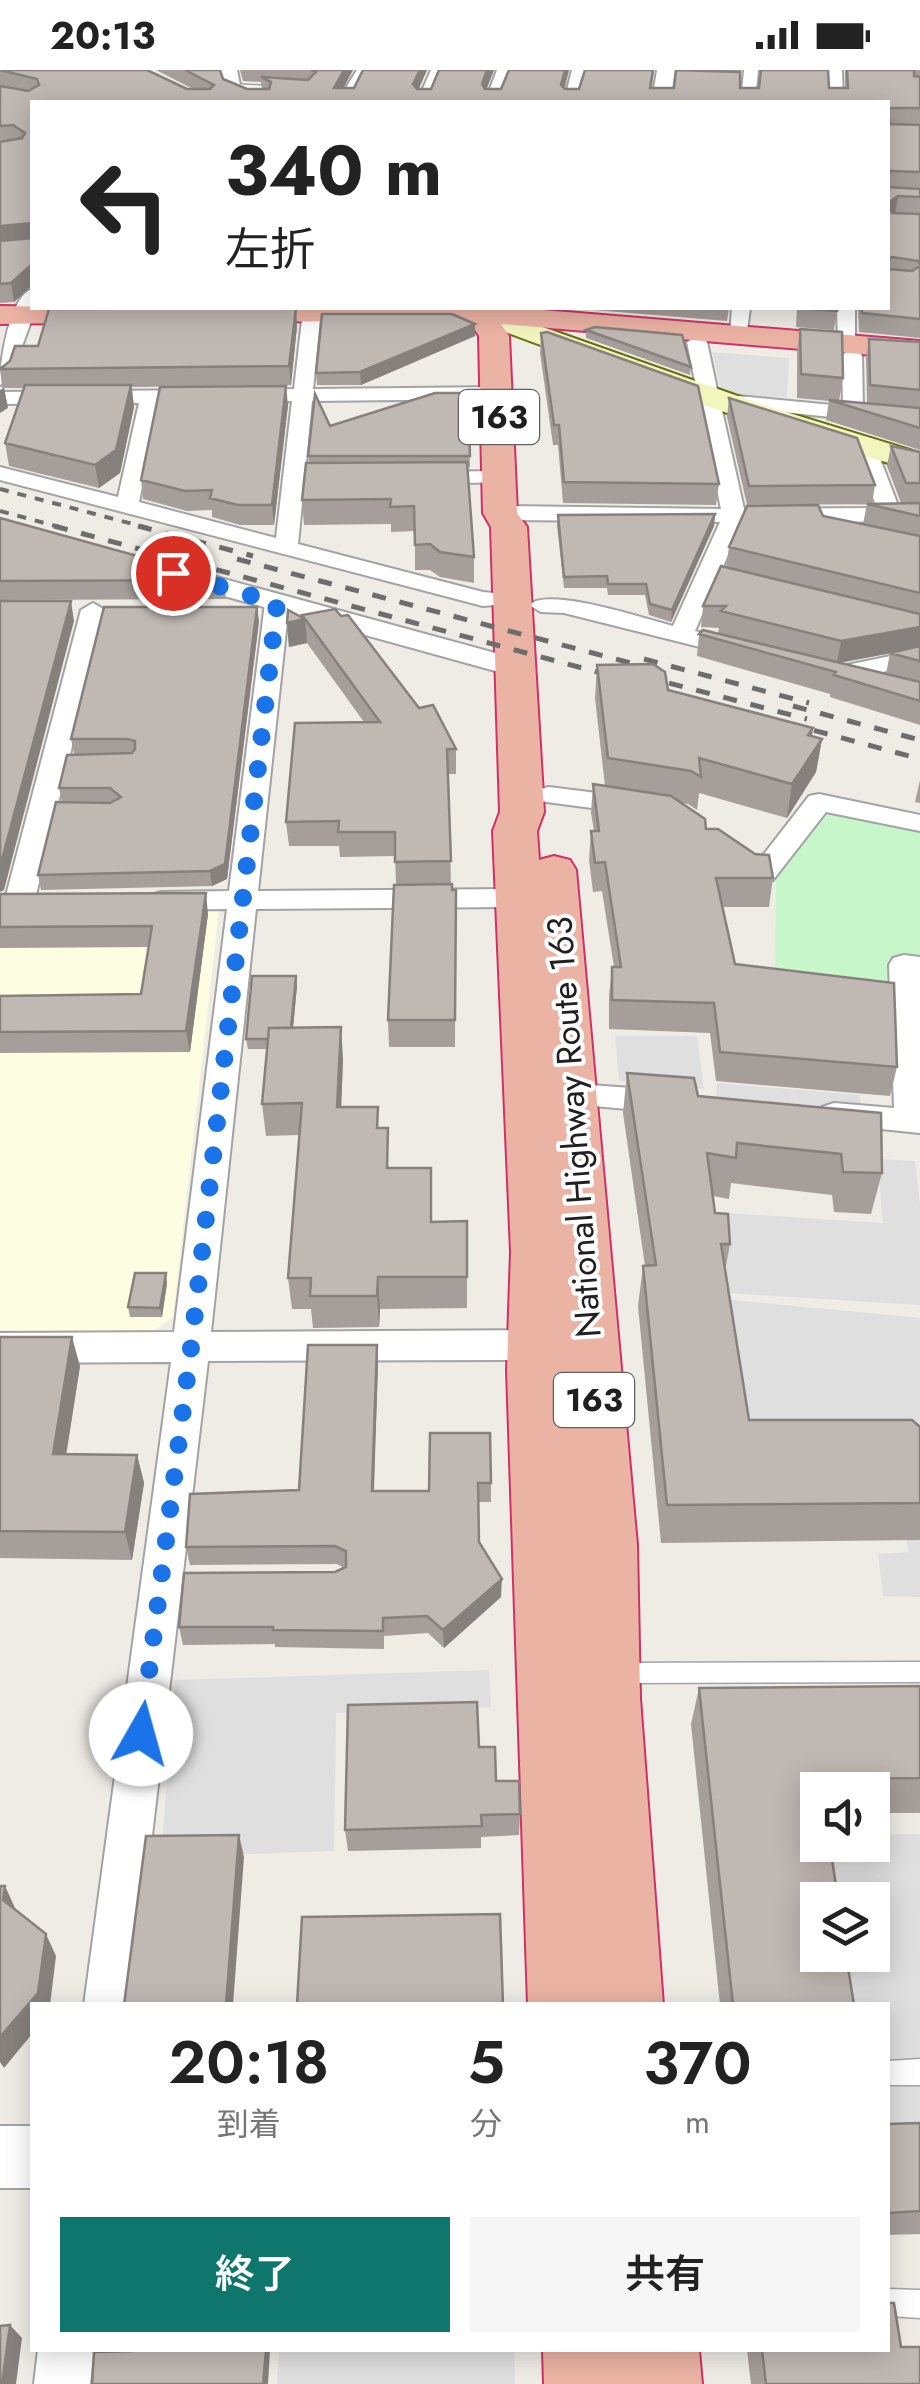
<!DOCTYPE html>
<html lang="ja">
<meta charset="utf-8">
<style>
:root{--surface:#fff;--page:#f6f6f6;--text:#222;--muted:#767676;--accent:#0f766e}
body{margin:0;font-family:Jost,"Noto Sans JP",sans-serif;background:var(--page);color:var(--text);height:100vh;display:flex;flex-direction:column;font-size:38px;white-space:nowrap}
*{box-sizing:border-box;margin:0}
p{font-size:32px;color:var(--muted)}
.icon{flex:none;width:55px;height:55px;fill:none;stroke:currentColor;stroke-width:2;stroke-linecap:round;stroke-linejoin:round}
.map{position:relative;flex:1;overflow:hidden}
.details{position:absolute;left:30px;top:1932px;width:860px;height:350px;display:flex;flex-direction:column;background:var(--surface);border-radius:0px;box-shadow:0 5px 25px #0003}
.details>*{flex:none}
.top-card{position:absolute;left:30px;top:30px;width:860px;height:210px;border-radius:0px;box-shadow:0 5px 25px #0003;background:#fff;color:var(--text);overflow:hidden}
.fabs{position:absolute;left:800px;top:1702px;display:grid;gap:20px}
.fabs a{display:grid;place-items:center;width:90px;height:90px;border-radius:0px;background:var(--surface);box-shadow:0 5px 25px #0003;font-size:50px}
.pin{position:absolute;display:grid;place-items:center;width:85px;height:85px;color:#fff;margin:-42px;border:5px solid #fff;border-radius:50%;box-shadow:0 2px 10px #0007}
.me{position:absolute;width:110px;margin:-55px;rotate:7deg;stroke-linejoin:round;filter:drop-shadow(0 0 8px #0008)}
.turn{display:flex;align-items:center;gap:35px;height:210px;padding:0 30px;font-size:45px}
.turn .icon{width:130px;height:130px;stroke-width:2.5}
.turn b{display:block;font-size:70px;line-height:85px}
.eta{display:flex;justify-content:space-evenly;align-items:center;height:170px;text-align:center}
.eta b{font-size:60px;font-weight:600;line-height:70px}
.action{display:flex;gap:20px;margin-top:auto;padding:20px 30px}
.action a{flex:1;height:115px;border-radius:0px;background:var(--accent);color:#fff;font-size:40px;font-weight:600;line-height:115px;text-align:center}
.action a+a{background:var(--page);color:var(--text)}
.status{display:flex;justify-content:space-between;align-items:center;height:70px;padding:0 50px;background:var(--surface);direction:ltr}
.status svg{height:28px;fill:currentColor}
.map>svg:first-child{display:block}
.education{fill:#fdfde2}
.park{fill:#c7f6ca}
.parking{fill:#dfdfdf}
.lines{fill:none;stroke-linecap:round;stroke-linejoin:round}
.service-casing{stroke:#a3a3a3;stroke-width:3}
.minor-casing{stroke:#a3a3a3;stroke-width:4}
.tertiary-casing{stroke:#a3a3a3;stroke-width:4}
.secondary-casing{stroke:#65700d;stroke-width:4}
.trunk-casing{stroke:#cf3268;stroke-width:4}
.service{fill:#fff;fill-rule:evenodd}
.minor{fill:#fff;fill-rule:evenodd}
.tertiary{fill:#fff;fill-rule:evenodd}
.secondary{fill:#f3f5be;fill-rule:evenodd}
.trunk{fill:#ebb3a4;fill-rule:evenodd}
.rail-far1{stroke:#6d6d6d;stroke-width:4;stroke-dasharray:9 9;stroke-linecap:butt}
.rail{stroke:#6d6d6d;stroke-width:5;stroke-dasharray:14 14;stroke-linecap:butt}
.wall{fill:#a59e9a;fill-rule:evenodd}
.shaded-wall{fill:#86817d}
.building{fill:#c0b8b3;stroke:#86817d;stroke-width:2.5}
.route{stroke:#1a73e8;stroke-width:18;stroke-dasharray:0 32.4}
.labels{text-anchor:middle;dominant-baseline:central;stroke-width:8;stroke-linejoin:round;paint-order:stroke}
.shield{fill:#fff;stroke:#626262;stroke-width:2.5}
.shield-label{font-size:32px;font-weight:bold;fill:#1f1f1f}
.street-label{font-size:35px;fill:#1f1f1f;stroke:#fff}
</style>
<div class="status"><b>20:13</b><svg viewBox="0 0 49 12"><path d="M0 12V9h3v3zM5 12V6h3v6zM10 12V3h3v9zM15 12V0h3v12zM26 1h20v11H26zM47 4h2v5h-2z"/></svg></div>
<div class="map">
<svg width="920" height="2314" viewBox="0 0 920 2314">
<rect width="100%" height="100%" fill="#efece6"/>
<!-- education -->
<path class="education" d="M0 841H219L173 1247 151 1263 0 1260Z"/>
<!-- park -->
<path class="park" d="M830 740 920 759V891L895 890 887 901 892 940 775 925 776 808 819 742Z"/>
<!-- parking -->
<path class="parking" d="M712 282 789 288 787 327 743 326 720 317Z
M615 966H697L704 1019 619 1011Z
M717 1013 860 1025 861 1039 716 1027Z
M877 1089 915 1091 920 1134V1235L727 1223 725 1143 883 1153Z
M693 1226 920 1248V1527L883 1526 878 1484 909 1482 889 1395 720 1400Z
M489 1600 491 1637 336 1643 334 1781 161 1787 175 1610Z
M920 1764V2065L888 2066V1935H852L844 1885H872V1830H835L826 1775H872L873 1765Z
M279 2280H514L515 2314H277Z"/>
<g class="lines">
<!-- service casing -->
<g class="service-casing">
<path id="service" d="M232 14 283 17 287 19 283 21 229 18Z
M920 1592V1612L616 1613 608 1610 605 1603 608 1596 616 1593Z
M920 1989V2015H888V1991Z
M888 2219 920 2220V2248L888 2246Z"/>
</g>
<!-- minor casing -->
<g class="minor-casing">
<path id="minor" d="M357 0H371L351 32H337Z
M431 0H445L431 32H417Z
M497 0H511L499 32H485Z
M572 0H586L578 32H564Z
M744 0H758L755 32H741Z
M828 0H842L843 32H829Z
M32 219V238H36L10 309 0 315C0 292 9 227 32 219Z
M732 238H750L746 268 739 270 730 264Z
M837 238H855V278H841L838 274Z
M311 244 320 250 313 319 497 317 507 323 497 329 312 331 298 474 483 522 505 524 509 529 505 534 483 536 0 410V397L118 427 139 333 0 334V322L294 319 302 250ZM292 331 276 468 139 432 159 332Z
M697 266 707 272 718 324 843 336 842 285 852 279 862 285 863 338 920 344V356L721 336 744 439 877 438 854 378 865 372 876 378 899 438 920 437V451L742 453 695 561 753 576 756 581 753 586 744 588 564 543 541 542 529 535C548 516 646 549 673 556L720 452 500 450 489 443 500 436 721 439 687 272Z
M498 401 509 407 506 412 421 414 410 408 421 402Z
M277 526 289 533 258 821 520 819 530 822 535 828 530 834 520 837 256 839 211 1262 537 1260 550 1265 556 1275 550 1285 537 1290 208 1291 132 1935H84L171 1292 0 1293V1263L174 1262 227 839 161 840 151 837 146 831 151 825 161 822 229 821 265 533Z
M93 533 105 540 34 833 29 839H9L4 833 81 540Z
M920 580V594L836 612 823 604 827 599Z
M549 717 637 728 651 736 637 744 539 731 535 725 539 719Z
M819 724 920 745V761L826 742 773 810C754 815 734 800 722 785L726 779 736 776 760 789 809 726Z
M904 885 920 887V1063L822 1053 818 1045 822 1037 834 1033 894 1038 889 895 893 888Z
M550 1012 672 1021 684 1024 688 1032 684 1040 672 1043 538 1031 534 1023 538 1015Z
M38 2280H94L90 2314H34Z"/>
</g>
<!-- tertiary casing -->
<g class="tertiary-casing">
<path id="tertiary" d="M219 0H237L240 15 270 32H248L226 22Z
M657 0H675L670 32H652Z
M169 494 510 587 514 593 510 599 499 602 159 508 155 502 159 496Z
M0 2056H32V2118H0Z"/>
</g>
<!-- secondary casing -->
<g class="secondary-casing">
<path id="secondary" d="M470 238H489L763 335 920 383V401C766 363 618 303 470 249L466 243Z"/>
</g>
<!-- trunk casing -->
<g class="trunk-casing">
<path id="trunk" d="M0 236 133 238 137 243 132 249 122 252 0 254Z
M212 238H518L920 271V289L501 254 509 266 517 443 527 457 544 742 537 761 539 790 554 786 570 790 576 800 637 1475 640 1628 663 1935H528L507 1300 511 1182 493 761 500 742 491 457 483 443 479 266 470 252 223 251 213 248 208 242Z
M543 2280H699L702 2314H544Z"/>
</g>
<!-- service -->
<use href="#service" class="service"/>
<!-- minor -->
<use href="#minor" class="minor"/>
<!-- tertiary -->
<use href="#tertiary" class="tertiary"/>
<!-- secondary -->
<use href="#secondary" class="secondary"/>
<!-- trunk -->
<use href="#trunk" class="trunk"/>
<!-- rail-far1 -->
<path class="rail-far1" d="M0 419 148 458
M0 441 63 458"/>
<!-- rail -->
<path class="rail" d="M54 456 623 609
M138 456 253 486
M237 489 657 600
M644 589 809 633
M642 606 807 649
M793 636 920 670
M787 653 920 689"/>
</g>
<!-- wall -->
<path class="wall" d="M0 0 193 19 156 0H220L223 9 247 19H262L261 12 243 11 240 0H353L343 18H354L363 0H427L418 19H431L494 0 486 19H501L509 0H569L565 19H579L585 0H654L652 18H674L676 0H741L740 18H845V0H920V268L859 262 858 238H888V32H32V216L14 232 0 233Z
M570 238H729L727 251Z
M797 238H837L834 260 796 257Z
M475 254V266L361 315H317L316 303Z
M297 256 291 315 132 317 134 337 120 403 99 418 9 396 5 373 24 318H4L8 338 2 317 0 297 38 276Z
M800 259 843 308 839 331 867 334 866 288 869 269 920 272V380L826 350 829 331 797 328V282Z
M586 260 691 297 690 305 586 268Z
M541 263 719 414 716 435 563 433 558 375H553L540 283Z
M468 323 470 397H468L474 487V513L440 507 430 500H415V461L391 462V454L304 455 302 430 309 393 308 386 330 356Z
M729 328 875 415 872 434 747 435 727 347Z
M288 335 274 455H240L212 447V440L187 441 143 429 141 410Z
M891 376 920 382V655L830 627V624L697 586 699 564 718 563 719 558 701 557 703 536 726 497 729 477 823 446 863 454 867 434 901 433 887 396ZM890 583 886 604 840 593Z
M715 444 714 456 671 552 649 545 645 525H608L607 518H564L557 456 558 445Z
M0 448 224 510 226 529 0 530Z
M302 545 419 638 456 679V704H448L451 814 452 820H456L455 977H389L388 950 396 815 395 786 340 787 339 776H289L286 752 364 652 307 573 289 577 287 553 302 548Z
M259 551 227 809 212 816 41 820 38 805 62 732 59 718 74 684 71 669Z
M597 595 668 620 813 658 812 666 822 669 816 702 787 748 699 723 697 740 688 734 682 733 706 759 773 808 769 837H722L735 894 897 997 890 1026 716 1011 710 963 609 959V926L612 897H614L602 821 593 822 589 790 591 761H594L591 743 593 714 605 716 595 628Z
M920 710V733L915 732Z
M0 824 208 844 190 982 0 983V926L141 924 149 877 0 878Z
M296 906 297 916 293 958 343 989 341 1037 379 1058 389 1098 431 1152 467 1151V1238L380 1239 379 1257 313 1258 311 1239H292L288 1208 299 1065 266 1066 262 1034 267 979H248L246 969Z
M627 1003 698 1026 881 1043 882 1103 871 1144 834 1142 832 1125 731 1113 729 1129 713 1126 715 1143 730 1174 725 1201 749 1350 920 1357V1470L661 1473 638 1236 643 1196H645L623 1043Z
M167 1213 162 1247H130L128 1237Z
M0 1267 80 1296 66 1384 137 1385 144 1413 132 1490 0 1488Z
M378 1294 374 1421H429L430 1363 491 1413V1432H478L479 1472 501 1527 444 1578 428 1563 384 1566V1579L275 1577V1574L183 1575 179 1557 344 1498 337 1494 190 1495 186 1477 299 1420Z
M920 1616V1743H872V1720H818L854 1935H720L691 1654 699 1618Z
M479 1677 496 1711 520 1744 519 1765 481 1767V1778L348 1781 345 1760Z
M920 2053V2164L888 2165V2054Z
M901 2277 920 2314H751L747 2280H888Z"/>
<!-- shaded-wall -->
<path class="shaded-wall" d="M344 0H353L336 32 334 18Z
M420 0H427L414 30 413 14Z
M487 0H494L482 31V14Z
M565 0H569L560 31 561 15Z
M898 126 895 144 888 149V133Z
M32 153V171L0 174V156Z
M29 197 32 215 14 232 11 213Z
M296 238 297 256 291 315 289 296Z
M475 254V266L361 315 360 302Z
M131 315 134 337 120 403 99 418 95 395Z
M286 316 288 335 274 455 272 435Z
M4 318 8 338 0 343V320Z
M715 444 714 456 671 552 672 540Z
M71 531 74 551 4 820 0 822V797Z
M257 537 259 551 227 809 212 816 210 801Z
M305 549 307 573 289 577 287 553Z
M920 557V578L837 593 841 571Z
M813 658 808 691 822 669 816 702 787 748 792 714 808 665Z
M206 823 208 844 190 982 186 961Z
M296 906 297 916 291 979 290 969Z
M341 957 343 989 340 1069 337 1037Z
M166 1203 167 1213 162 1247 160 1238Z
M378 1207 380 1239 379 1257 377 1226Z
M72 1267 80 1296 62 1412 53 1384Z
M377 1275 378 1294 373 1440 372 1421Z
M137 1385 144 1413 132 1490 125 1462Z
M502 1509 501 1527 444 1578 443 1560Z
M239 1765 244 1787 233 1935H226Z
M5 1816 16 1840 3 1830Z
M46 1864 56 1886 50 1935H32V1964L4 1998 0 1992V1967Z
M10 2255 22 2268 16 2314H2Z
M266 2280H270L268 2314H263Z"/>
<!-- building -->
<path class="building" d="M0 0H147L187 19H210L214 15 185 0H220L223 9 247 19H269L271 12 261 7 308 10 316 2 311 0H344L334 18H354L363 0H420L413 14 417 19H431L439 0H487L482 14 485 19H501L509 0H565L561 15 565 19H579L585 0H653L650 18H674L676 0 740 2V18H759L761 0H828L829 18H848L847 0H914V6L920 7V38H891L888 41V32H32V213L29 197 11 213 0 214V171L32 168V153L0 156V72L22 68 25 63 13 55 0 56V16L28 21 39 15 37 9Z
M888 43 890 54 920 55V102L891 101 888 104Z
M888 109V117L920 119V127L898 126 888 133Z
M888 133 892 143 920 144V194L918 191 892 187 888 190Z
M888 191V199L912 201 920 196V249L862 243V238H888Z
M296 238 289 296 0 299 10 291 15 276H38L49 239Z
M798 238H837V241Z
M322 244H452L475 254 360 302 316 303Z
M595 257 682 265 691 297 586 260Z
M800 259 842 262 843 308 801 304Z
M547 262 698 316 719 414 564 412 559 355H554L541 263Z
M869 269 920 272V320L870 315Z
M25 315H131L116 380 95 395 5 373Z
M286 316 272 435H238L210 428 212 420 185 421 141 410 160 317Z
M435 323H468L470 386H308L315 324 330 356Z
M729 328 857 368 875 415 749 416Z
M829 330 920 338V358Z
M891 376 920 382V413H906Z
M467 392 474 487 440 482 430 474 415 475 414 436 390 437 391 429 302 430 306 393Z
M920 433V446L867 434Z
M818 435 823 446 920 466V523L729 477 747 436Z
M715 444 672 540 650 534 646 514H608L607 506 564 507 558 445Z
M0 448 224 510 0 511Z
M721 496 920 544V557L841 571 721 541 726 536H703Z
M0 531H71L0 797Z
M104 537H257L225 794 210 801 38 805 56 732 110 733 121 727 110 718H59L67 685 132 683 135 679V671L127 669H71Z
M335 539 341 546 348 545 419 638 433 635 456 679H447L451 791 395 792V762H338L339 751 286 752 295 653 380 652 305 549 287 553 288 540 305 549 302 545Z
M703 560 920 612V631L834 605 836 602 699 564Z
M920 576V591L890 583Z
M653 594 665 602 668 620 813 658 808 665 822 669 792 714 699 688 701 707 691 701 608 688 597 595Z
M593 714 671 726 705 749 706 759H718L755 784 769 785 773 808H716L735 894 894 913 897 997 720 982 714 933 612 930V897H621L605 792 595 793 591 761H599Z
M452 814V820H456L455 950H388L394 815Z
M206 823 186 961 0 962V926L141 924 152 856 0 857V824Z
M252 906H296L291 958H269L268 969H246Z
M341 957 337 1037H378L377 1058H388L387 1098H431V1152L467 1151V1207H378L377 1226H310L311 1208H288L302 1033 262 1034 269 958Z
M627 1003 694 1008 698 1026 881 1043 882 1103 843 1102 841 1084 737 1073 736 1088 707 1083 715 1143 728 1144 730 1174H721L749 1350H912L920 1357V1433L667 1435 643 1196 656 1195Z
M135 1203H166L160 1238 128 1237Z
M0 1267H72L53 1384 137 1385 125 1462 0 1461Z
M308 1275H377L372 1421H429L430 1363H490L491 1413H478L479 1472 502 1509 443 1560 427 1546 383 1548V1561L273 1560V1557H179L184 1503 335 1502 346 1497V1481L335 1476 186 1477 190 1424 299 1420Z
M920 1616V1708L820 1709 821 1720H818V1775H830L838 1830H818V1885H846L854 1935H733L699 1618Z
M477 1632 479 1677H495L496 1711H519L520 1744 481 1745 482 1756 345 1760 348 1635Z
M239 1765 226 1935H124L146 1766Z
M0 1816H5L3 1830 46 1864 38 1923 0 1967Z
M500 1844 503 1935H297L302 1847Z
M920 2053V2141L888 2143V2054Z
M888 2233H894L901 2277H920V2314H766L762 2280H888Z
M10 2255 2 2314H0V2256Z
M133 2280H266L263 2314H92L94 2282 133 2281Z"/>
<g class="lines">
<!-- route -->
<path class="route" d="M141 1664 191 1278 277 533 173 503"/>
</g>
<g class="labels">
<!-- shield labels -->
<g class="shield">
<rect x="459" y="320" width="80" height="54" rx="8"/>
<rect x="554" y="1303" width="80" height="54" rx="8"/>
</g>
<g class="shield-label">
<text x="499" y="347">163</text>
<text x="594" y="1330">163</text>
</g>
<!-- street labels -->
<g class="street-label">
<text transform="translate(574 1057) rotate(-94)">National Highway Route 163</text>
</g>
</g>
</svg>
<div class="fabs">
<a><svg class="icon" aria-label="sound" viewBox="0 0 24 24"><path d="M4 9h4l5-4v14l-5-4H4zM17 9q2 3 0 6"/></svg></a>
<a><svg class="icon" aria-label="layers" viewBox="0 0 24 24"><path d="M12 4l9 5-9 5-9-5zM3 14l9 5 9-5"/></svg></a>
</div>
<div class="pin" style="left:173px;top:503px;background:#d93025"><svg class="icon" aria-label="arrive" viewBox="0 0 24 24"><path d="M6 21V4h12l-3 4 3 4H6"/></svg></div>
<svg class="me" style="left:141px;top:1664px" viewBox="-20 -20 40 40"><circle r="19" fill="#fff"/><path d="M0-13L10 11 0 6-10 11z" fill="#1a73e8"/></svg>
<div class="top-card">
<div class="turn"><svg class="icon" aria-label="left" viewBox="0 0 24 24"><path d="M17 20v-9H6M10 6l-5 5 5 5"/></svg><div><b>340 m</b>左折</div></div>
</div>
<section class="details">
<div class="eta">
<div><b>20:18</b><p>到着</p></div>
<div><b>5</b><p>分</p></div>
<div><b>370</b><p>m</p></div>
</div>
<div class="action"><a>終了</a><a>共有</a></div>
</section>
</div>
